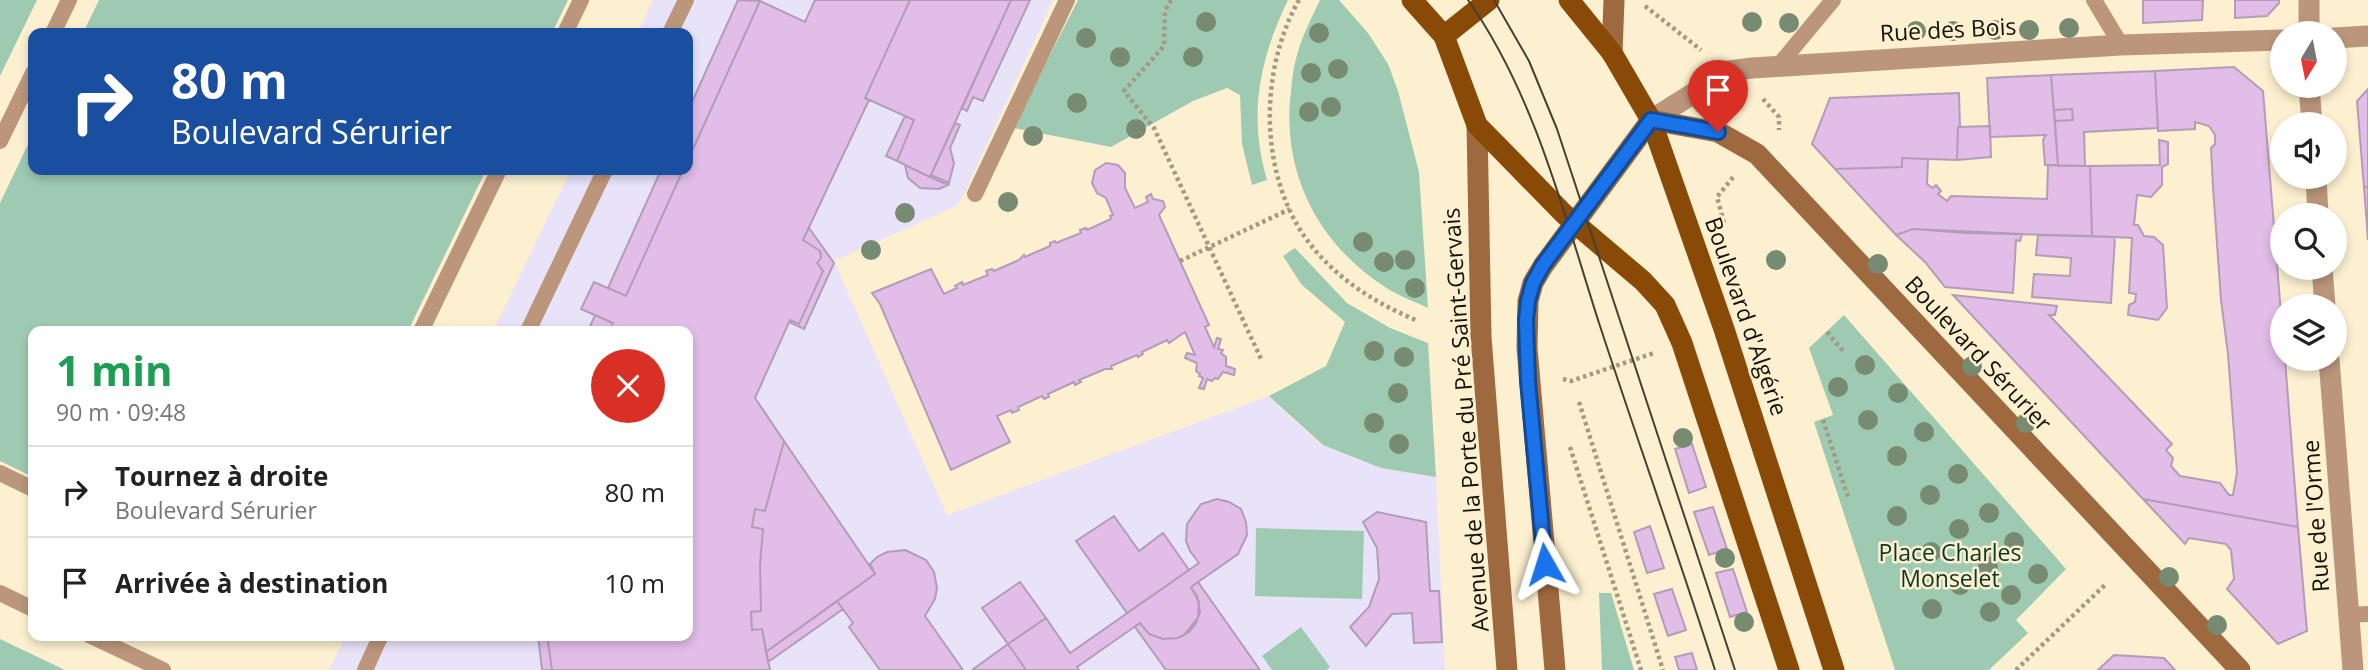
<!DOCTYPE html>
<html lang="fr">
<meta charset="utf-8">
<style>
:root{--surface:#fff;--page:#f2f2f2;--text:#222;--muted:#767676;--line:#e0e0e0}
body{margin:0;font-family:"Open Sans",sans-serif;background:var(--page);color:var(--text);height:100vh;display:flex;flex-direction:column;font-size:26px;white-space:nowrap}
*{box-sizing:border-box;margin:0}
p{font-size:23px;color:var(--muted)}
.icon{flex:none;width:38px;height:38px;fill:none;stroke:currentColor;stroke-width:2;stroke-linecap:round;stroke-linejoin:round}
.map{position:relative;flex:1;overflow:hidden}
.details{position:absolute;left:28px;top:326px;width:665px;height:315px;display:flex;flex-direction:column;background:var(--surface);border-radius:14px;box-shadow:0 4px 10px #0003}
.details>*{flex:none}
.hud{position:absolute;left:28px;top:28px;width:665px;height:147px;border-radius:14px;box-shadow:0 4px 10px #0003;background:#1a4fa0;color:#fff;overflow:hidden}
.needle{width:46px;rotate:190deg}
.buttons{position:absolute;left:2270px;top:21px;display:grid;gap:14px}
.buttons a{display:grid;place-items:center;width:77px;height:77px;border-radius:50%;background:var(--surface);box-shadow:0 4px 10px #0003;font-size:35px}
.pin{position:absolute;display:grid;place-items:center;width:60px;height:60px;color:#fff;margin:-72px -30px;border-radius:50% 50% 50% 0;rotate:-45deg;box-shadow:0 0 7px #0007}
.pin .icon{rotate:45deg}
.me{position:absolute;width:77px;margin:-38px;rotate:354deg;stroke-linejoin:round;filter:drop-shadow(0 0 5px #0008)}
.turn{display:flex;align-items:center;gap:24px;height:147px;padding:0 28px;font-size:32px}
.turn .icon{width:91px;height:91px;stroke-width:2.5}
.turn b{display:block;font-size:49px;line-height:60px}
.round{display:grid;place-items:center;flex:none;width:74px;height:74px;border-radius:37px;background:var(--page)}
.overview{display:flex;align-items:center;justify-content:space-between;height:119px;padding:0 28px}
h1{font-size:42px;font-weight:700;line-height:52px;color:#1e9e55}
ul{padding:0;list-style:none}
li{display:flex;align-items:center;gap:21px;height:91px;padding:0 28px;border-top:2px solid var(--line)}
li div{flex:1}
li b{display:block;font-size:26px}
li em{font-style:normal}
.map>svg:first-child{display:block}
.medical{fill:#e8e3f8}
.green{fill:#9ecab2}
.building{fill:#e1bde8;stroke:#b29db7;stroke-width:2}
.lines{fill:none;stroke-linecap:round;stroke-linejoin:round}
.path{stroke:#a39a82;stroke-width:4.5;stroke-dasharray:3.5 3.5;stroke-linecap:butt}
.lane{stroke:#bb967b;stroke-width:16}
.street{stroke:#bb967b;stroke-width:21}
.secondary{stroke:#9f6940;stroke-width:21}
.primary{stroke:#894907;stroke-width:21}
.tram{stroke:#464131;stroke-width:2}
.tree{fill:#778b72}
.route-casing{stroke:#114b97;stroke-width:18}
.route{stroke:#1a73e8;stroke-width:12}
.labels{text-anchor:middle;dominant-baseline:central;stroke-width:5;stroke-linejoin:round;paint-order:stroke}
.street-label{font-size:23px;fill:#161207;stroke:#fcf0d0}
.park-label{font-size:23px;fill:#0b3825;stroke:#fcf0d0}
</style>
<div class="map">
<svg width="2368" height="670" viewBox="0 0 2368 670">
<rect width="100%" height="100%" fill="#fcf0d0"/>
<!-- medical -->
<path class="medical" d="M653 0H1053L965 192 956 206 834 261 947 515 1269 396 1320 444 1381 468 1436 477 1445 670H329L346 635H688V331H493L571 170H688V33H637Z"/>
<!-- green -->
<path class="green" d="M0 0H37L0 76Z
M99 0H568L552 33H83Z
M1078 0H1288C1259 60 1248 116 1267 180L1252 185 1242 144 1240 95 1227 88 1193 101 1111 147 1013 128Z
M1320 0H1339L1368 33 1388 64 1398 91 1419 172 1428 308C1414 301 1398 296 1385 287 1317 243 1281 171 1291 91 1292 81 1293 69 1296 59 1301 38 1311 19 1320 0Z
M33 134V170H486L408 331H33V477L0 461V203Z
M1295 248 1347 303 1390 328 1428 343 1436 477 1381 468 1323 445 1269 396 1326 366 1345 322 1301 284 1283 256Z
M1844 315 2066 569 2016 620 2028 633 1989 670H1895L1814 422 1833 415 1809 348Z
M1256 528 1364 531 1362 599 1255 596Z
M1599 593H1611L1634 670H1602Z
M1301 627 1330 667 1326 670H1272L1262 656Z
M0 639 65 670H0Z"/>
<!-- building -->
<path class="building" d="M738 0 760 1 688 160V111Z
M815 0H910L865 98 869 100 803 240 820 251 821 258 817 263 823 271 799 324 790 320 755 398 784 441 765 511 755 509 752 527 763 529 760 565 761 611 751 612 752 630 762 629 770 670H552L547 635H688V331H610L613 323 581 309 594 282 626 296 683 170H688V160L760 1 805 22Z
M910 0H1011L930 177 897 161 914 120 865 98Z
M1011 0H1030L983 101 973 97 967 111 962 108Z
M2143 0H2203L2202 20 2143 23Z
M2235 0H2279V3L2267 16 2235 18Z
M2234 67 2263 91 2282 326V359H2285L2298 527 2143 499 1953 295 2057 306 2055 315H2049L2172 444 2166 450 2173 458 2171 466 2180 476 2220 483 2229 495H2233L2237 472 2228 354 2221 300 2213 187 2211 148 2215 144V135L2209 126 2195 122V129L2158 131 2155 71Z
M2155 71 2158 128 2084 132 2085 166H2058L2055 121 2073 120 2072 109 2054 110 2051 75Z
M2051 75 2058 165H2045L2043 140 2046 135 1990 137 1987 78Z
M2368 89V187H2364L2357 101Z
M1959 93 1960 127H1958L1957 160 1902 158V167L1835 169 1812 144 1830 98Z
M2072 109 2073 120 2055 121 2054 110Z
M905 116 914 120 897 161 886 156Z
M955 123 960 125 950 148 954 163 949 183 931 175Z
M1990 126 1991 157 1957 160 1958 127Z
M2159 140 2168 142V164L2162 167V185L2151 197 2137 195 2134 225H2138L2144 236 2154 237 2163 245 2167 308 2158 320 2128 315 2129 305 2135 302 2136 294 2129 293 2132 238 2092 236 2090 166 2160 165Z
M1902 158 1928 159 1927 184 1933 188 1936 185 1941 191 1938 194 1947 201 1951 196 2047 199 2048 165 2090 166 2092 236 1967 233 1913 229 1896 235 1835 169 1902 167Z
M1106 163 1118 165 1125 173V188L1135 208 1148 202 1146 197 1151 194 1153 199 1163 201 1165 207 1159 215 1209 325 1205 327 1214 347 1217 338 1221 339 1218 349 1223 350 1221 353 1226 357V366L1235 369 1234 375 1223 372 1218 379 1215 378 1212 381 1207 379 1204 389 1199 388 1203 378 1199 376 1200 374 1196 371 1197 363 1185 358 1187 353 1195 355 1185 332 1169 343 1167 340 1142 352 1143 354 1138 357 1137 355 1111 366 1112 369H1105L1079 380 1081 382 1075 385 1074 382 1048 394 1049 397 1044 399 1042 396 1018 407 1019 410 1012 413 1011 410 997 416 1010 442 951 470 880 304 872 293 931 269 944 294 957 288 955 286 962 282 963 285 988 275 986 271 992 269 994 271 1019 260 1024 255 1025 257 1050 246V243L1055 241 1056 243 1081 233 1080 230 1086 228 1087 230 1111 219 1110 216 1113 215 1106 198 1097 193 1092 183 1095 170Z
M905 165 930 177 948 185 939 189 920 188 908 178Z
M661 170H683L626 296 608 288Z
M2364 187H2368V240Z
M809 228 834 263 804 329 789 322 790 320 799 324 823 271 817 263 821 258 820 251 803 240Z
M1913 229 2022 234 2020 241 2016 240 2013 293 1945 287 1925 262 1896 235Z
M2038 235 2115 237 2111 303 2032 297 2034 274 2070 276 2071 258 2036 255Z
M595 315 613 323 610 331H588Z
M784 441 875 574 766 652 762 629 752 630 751 612 761 611 760 565 763 529 752 527 755 509 765 511Z
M1692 444 1706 487 1689 493 1675 449Z
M1217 499 1229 502 1241 509 1246 522 1247 535 1238 554 1191 587 1197 596 1200 612 1196 623 1189 632 1178 638 1163 639 1149 634 1140 623 1077 667 1079 670H1026L1008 644 1046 618 1070 653 1199 563 1190 551 1186 541 1187 524 1201 504Z
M2143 499 2298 527 2307 631 2278 644 2227 589 2234 579 2231 550 2226 544 2189 538 2185 544Z
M1713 507 1727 549 1709 555 1694 512Z
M1377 512 1426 522 1430 591H1439L1442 642 1414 643 1412 613 1392 614 1366 646 1350 627 1369 607 1379 579 1377 548 1363 522Z
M1114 516 1139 551 1163 533 1189 570 1127 613 1076 541Z
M1650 526 1664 568 1647 573 1634 532Z
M905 550 926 560 934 572 937 588 935 599 925 616 963 670H880L849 627 853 623 837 601 875 574 870 564 877 557 887 552Z
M1733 569 1747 612 1730 617 1716 573Z
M1020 582 1046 618 1008 644 982 608Z
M1198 582 1260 670H1166L1135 627 1140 623 1149 634 1163 639 1178 638 1184 635 1198 618 1199 602 1191 587Z
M1672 589 1686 630 1668 636 1654 594Z
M837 601 843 609 768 662 766 652Z
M538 635H547L552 670H542Z
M1008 644 1026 670H972Z
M1692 653 1697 670H1679L1675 657Z
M2114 655 2164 658 2175 670H2098Z"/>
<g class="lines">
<!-- path -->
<path class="path" d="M1171 0 1165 11 1164 46 1124 91 1154 128 1262 361
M1299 0C1258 72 1259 178 1310 244 1338 280 1377 304 1418 321
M1645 6 1701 50
M1763 99 1779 117V130
M1724 223 1717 197 1734 176
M1180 261 1290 209
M1827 332 1843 351
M1563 379 1571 381 1654 353
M1579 402 1663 670
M1823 420 1848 497
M1570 447 1641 670
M2016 670 2107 583"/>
<!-- lane -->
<path class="lane" d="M2094 0 2121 45
M53 33 69 0
M565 33 581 0
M670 33 686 0
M1779 65 1833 0
M0 141 33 73
M975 194 1067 0
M421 331 499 170
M528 331 605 170
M0 473 33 489
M0 593 33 609
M2349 615 2368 614
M89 635 163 670
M365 670 381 635"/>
<!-- street -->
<path class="street" d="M2309 0V33
M2334 38 2368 36
M2309 86 2312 124
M1651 120 1729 71 1752 68 2121 45 2282 40
M2316 177 2318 215
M2322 268 2325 306
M2329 359 2353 670"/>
<!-- secondary -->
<path class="secondary" d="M1612 53 1614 0
M1477 125 1481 337 1507 670
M1555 670 1527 348 1528 301 1533 283 1543 266 1651 120 1718 132 1757 154 2240 670"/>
<!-- primary -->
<path class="primary" d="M1412 0 1444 36 1477 125 1564 214 1643 281 1665 305 1682 343 1789 670
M1569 0 1612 53 1651 120 1724 329 1834 670
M1444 36 1489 0"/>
<!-- tram -->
<path class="tram" d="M1468 0C1535 95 1564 214 1599 323 1637 439 1678 554 1715 670
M1494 0 1529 61 1557 129 1735 670"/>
</g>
<!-- trees -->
<g class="tree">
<circle cx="1206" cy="22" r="10"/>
<circle cx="1752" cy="22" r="10"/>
<circle cx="1789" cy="23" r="10"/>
<circle cx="2069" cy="28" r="10"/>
<circle cx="1995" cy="30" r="10"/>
<circle cx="2029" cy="30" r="10"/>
<circle cx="1916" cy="31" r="10"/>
<circle cx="1953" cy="31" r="10"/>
<circle cx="1319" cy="33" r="10"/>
<circle cx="1086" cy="38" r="10"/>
<circle cx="1120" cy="57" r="10"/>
<circle cx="1193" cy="57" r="10"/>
<circle cx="1338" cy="69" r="10"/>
<circle cx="1311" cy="73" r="10"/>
<circle cx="1077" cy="103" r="10"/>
<circle cx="1331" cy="107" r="10"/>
<circle cx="1309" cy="112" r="10"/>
<circle cx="1136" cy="129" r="10"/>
<circle cx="1033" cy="136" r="10"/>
<circle cx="1008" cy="202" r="10"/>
<circle cx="905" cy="213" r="10"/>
<circle cx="1363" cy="242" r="10"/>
<circle cx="871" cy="250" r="10"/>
<circle cx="1405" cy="260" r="10"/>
<circle cx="1776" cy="260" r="10"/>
<circle cx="1384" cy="262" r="10"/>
<circle cx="1878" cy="264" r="10"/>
<circle cx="1415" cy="288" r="10"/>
<circle cx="1374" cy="351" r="10"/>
<circle cx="1404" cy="357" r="10"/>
<circle cx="1865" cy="365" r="10"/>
<circle cx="1972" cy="366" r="10"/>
<circle cx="1838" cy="387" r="10"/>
<circle cx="1398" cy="393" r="10"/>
<circle cx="1898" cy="393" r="10"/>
<circle cx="1868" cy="420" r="10"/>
<circle cx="1374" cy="423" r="10"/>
<circle cx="2026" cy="423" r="10"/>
<circle cx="1924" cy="432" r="10"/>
<circle cx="1683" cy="438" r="10"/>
<circle cx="1399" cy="444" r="10"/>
<circle cx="1897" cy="456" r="10"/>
<circle cx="1958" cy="474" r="10"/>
<circle cx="1930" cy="495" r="10"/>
<circle cx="1989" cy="513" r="10"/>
<circle cx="1897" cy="516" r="10"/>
<circle cx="1959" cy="529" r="10"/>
<circle cx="2014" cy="542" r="10"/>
<circle cx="1931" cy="552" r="10"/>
<circle cx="1725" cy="558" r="10"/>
<circle cx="1988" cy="566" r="10"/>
<circle cx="2038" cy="574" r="10"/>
<circle cx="2169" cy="577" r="10"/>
<circle cx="1960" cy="585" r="10"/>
<circle cx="2011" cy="595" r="10"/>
<circle cx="1932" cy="609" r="10"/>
<circle cx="1990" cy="612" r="10"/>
<circle cx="1744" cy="622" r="10"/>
<circle cx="2217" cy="625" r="10"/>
</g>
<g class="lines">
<!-- route casing -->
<g class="route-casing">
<path id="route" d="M1545 564 1528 381 1526 320 1528 301 1533 283 1543 265 1651 120 1718 132"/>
</g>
<!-- route -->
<use href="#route" class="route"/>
</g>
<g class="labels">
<!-- street labels -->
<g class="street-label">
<text transform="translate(1948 29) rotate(-3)">Rue des Bois</text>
<text transform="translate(1747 316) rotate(71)">Boulevard d'Algérie</text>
<text transform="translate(1979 353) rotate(47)">Boulevard Sérurier</text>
<text transform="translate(1465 420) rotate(-94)">Avenue de la Porte du Pré Saint-Gervais</text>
<text transform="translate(2315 516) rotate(-94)">Rue de l'Orme</text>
</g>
<!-- park labels -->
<g class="park-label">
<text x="1950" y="552">Place Charles<tspan x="1950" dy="26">Monselet</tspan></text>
</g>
</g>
</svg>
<div class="buttons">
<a><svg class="needle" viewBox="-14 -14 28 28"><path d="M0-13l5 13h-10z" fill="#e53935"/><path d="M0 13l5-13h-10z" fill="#767676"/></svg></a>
<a><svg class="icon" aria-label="sound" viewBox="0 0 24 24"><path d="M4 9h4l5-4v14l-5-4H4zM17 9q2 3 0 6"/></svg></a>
<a><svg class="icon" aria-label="search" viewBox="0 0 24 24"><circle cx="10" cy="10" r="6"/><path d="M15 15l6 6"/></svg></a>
<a><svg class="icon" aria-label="layers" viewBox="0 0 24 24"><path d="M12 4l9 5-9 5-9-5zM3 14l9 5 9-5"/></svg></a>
</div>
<div class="pin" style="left:1718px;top:132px;background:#d93025"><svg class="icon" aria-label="arrive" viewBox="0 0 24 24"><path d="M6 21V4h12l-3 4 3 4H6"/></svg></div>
<svg class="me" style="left:1545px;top:564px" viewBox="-20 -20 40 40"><path d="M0-17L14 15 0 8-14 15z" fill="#1a73e8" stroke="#fff" stroke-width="4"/></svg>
<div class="hud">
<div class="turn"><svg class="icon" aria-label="right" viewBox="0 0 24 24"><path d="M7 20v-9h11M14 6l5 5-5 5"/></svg><div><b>80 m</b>Boulevard Sérurier</div></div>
</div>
<section class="details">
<div class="overview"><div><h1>1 min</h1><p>90 m · 09:48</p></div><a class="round" style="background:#d93025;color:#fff"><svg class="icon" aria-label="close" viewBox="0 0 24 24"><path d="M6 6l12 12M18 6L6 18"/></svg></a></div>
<ul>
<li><svg class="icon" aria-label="right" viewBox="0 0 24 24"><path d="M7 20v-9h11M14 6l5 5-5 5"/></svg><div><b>Tournez à droite</b><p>Boulevard Sérurier</p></div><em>80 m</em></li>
<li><svg class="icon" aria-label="arrive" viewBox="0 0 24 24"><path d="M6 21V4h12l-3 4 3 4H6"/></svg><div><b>Arrivée à destination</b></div><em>10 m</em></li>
</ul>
</section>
</div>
